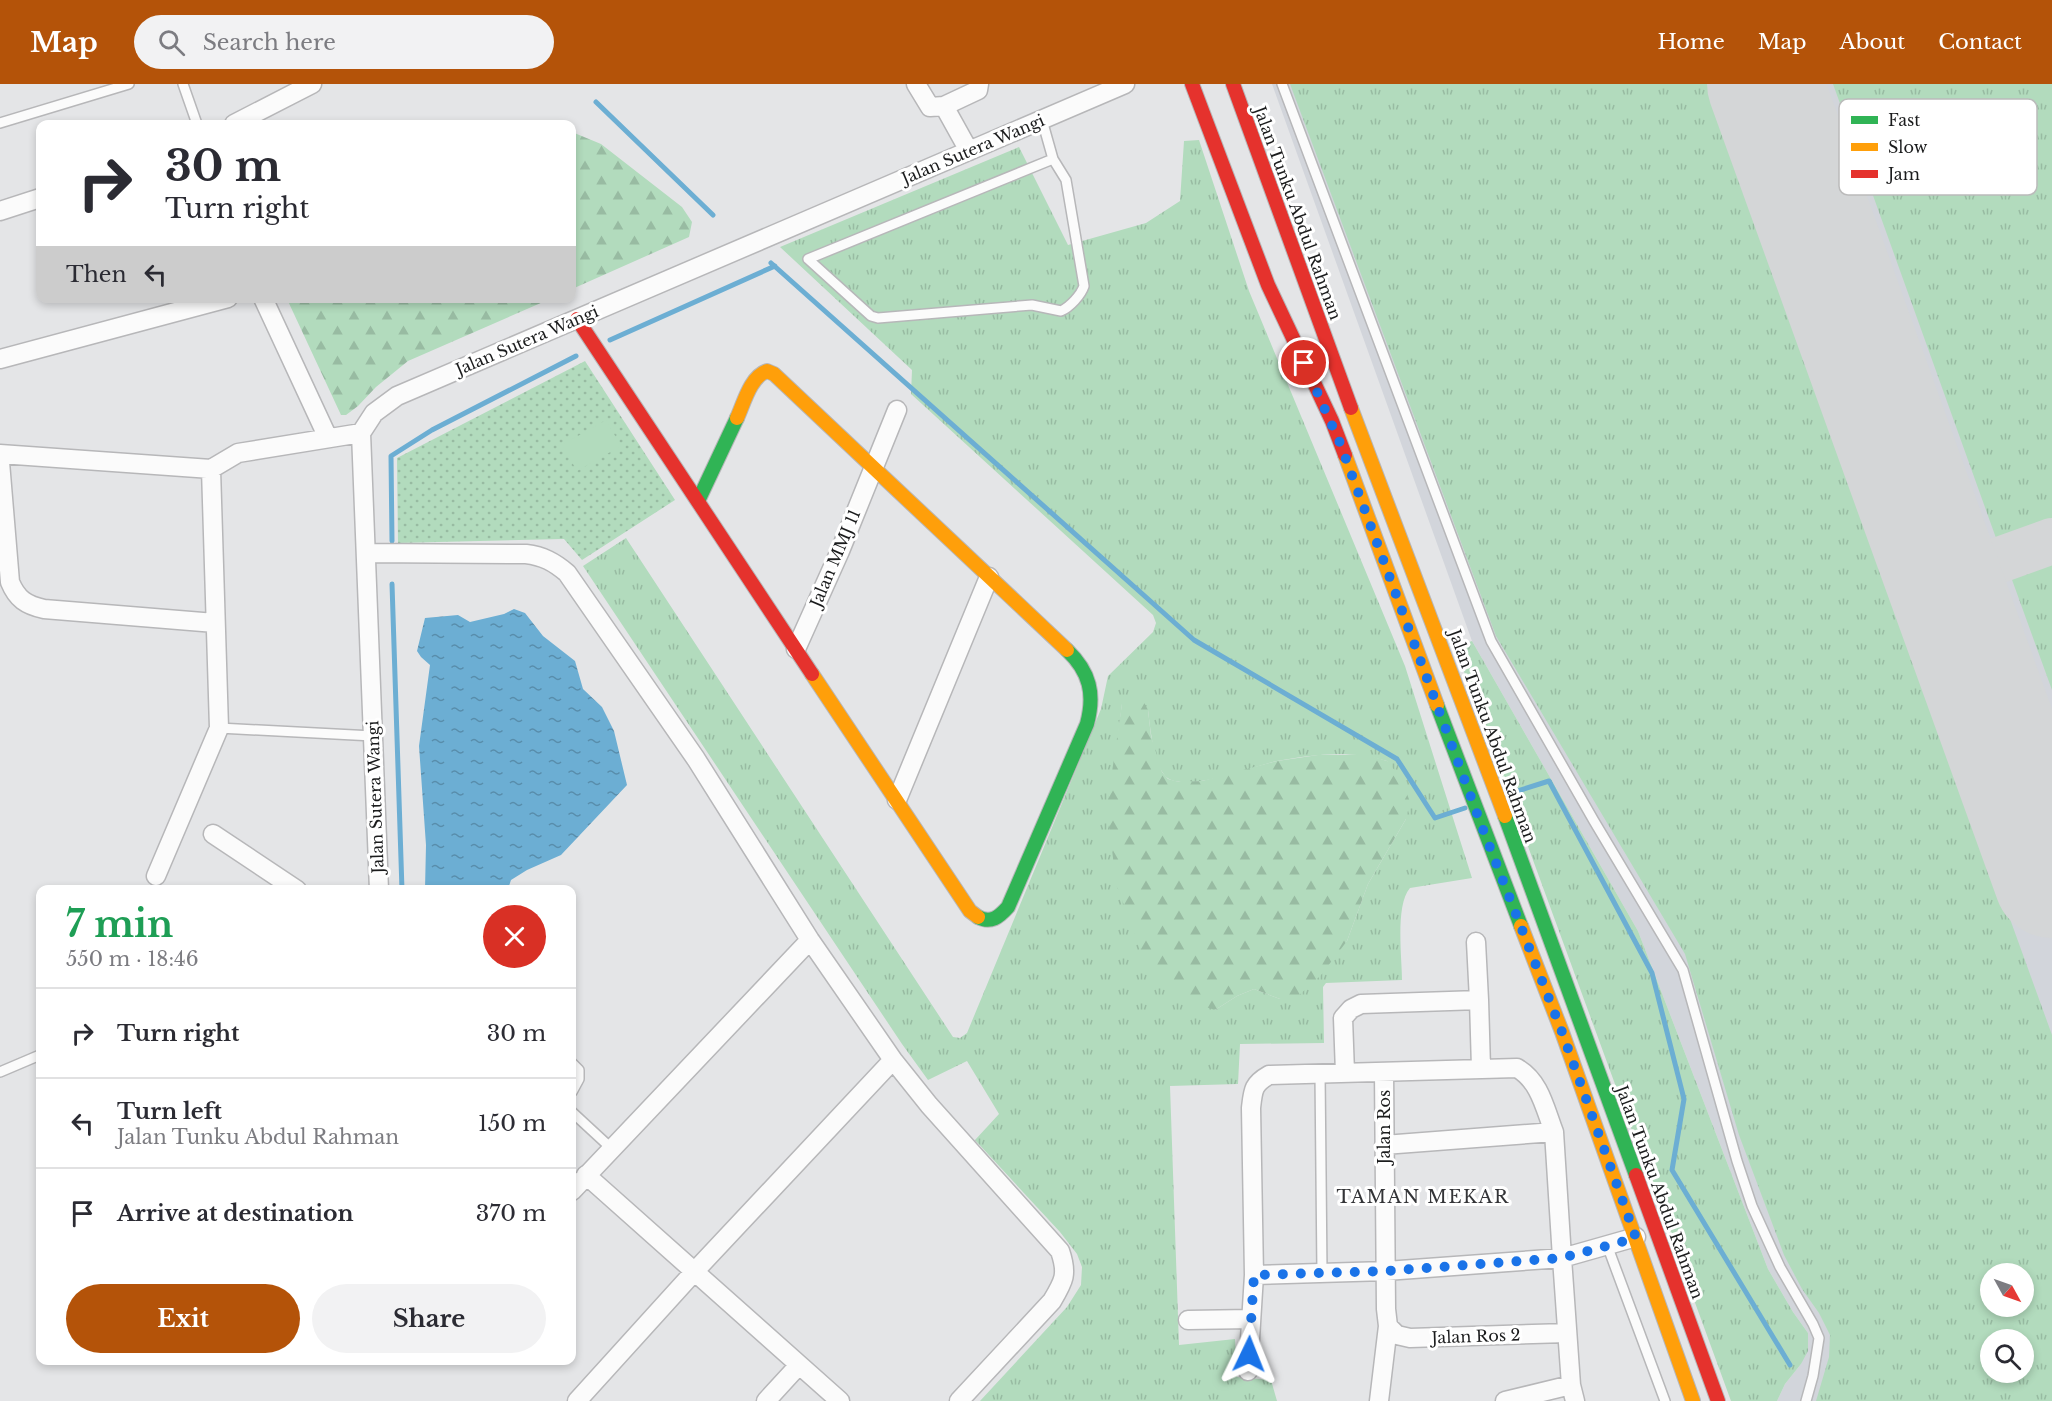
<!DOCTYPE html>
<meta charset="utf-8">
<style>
:root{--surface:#fff;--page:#f2f2f3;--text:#2b2b33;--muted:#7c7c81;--line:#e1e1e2;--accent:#b45309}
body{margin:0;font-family:"Libre Baskerville",serif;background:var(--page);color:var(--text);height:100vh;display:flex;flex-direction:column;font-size:22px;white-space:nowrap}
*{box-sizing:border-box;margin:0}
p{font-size:20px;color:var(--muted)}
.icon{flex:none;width:33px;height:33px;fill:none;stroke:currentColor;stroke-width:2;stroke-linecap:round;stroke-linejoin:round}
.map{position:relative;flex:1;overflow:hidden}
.panel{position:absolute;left:36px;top:801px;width:540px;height:480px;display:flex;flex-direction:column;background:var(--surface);border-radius:12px;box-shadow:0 3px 9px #0003}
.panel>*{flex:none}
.hud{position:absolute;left:36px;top:36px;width:540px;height:183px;border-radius:12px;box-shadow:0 3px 9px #0003;background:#fff;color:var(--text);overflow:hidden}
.needle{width:39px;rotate:130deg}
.tools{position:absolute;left:1980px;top:1179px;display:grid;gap:12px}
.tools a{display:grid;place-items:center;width:54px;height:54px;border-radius:50%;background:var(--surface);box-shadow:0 3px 9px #0003;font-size:30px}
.pin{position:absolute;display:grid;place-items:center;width:51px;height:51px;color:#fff;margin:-26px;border:3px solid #fff;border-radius:50%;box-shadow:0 2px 6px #0007}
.me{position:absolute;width:66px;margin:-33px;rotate:2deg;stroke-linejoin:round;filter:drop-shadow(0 0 4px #0008)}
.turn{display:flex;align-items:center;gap:21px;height:126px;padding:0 30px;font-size:27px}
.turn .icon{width:78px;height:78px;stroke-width:2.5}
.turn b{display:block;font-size:42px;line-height:51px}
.then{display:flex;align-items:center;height:57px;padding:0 30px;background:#0003;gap:12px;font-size:22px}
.round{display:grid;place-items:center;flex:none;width:63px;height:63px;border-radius:32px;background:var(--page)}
.head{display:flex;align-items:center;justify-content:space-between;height:102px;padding:0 30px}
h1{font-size:36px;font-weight:700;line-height:45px;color:#1e9e55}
.button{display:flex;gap:12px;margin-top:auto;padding:12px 30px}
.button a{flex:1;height:69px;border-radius:36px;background:var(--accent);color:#fff;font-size:24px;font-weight:700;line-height:69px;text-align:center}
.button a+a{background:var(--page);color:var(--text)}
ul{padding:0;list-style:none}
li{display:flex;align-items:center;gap:18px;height:90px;padding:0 30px;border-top:2px solid var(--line)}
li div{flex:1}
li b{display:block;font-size:22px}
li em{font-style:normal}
header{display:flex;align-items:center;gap:36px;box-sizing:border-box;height:84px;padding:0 30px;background:var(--accent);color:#fff}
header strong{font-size:28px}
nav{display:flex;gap:33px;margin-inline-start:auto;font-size:21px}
.search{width:420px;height:54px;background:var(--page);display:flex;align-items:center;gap:15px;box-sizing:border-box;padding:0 21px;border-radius:33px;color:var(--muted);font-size:22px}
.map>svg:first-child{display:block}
.built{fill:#d2d5db;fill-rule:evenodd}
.grass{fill:url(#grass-tufts);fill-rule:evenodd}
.forest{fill:url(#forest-firs)}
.park{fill:url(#park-dots)}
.pitch{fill:#b2dbbd}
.water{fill:url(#water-ripples)}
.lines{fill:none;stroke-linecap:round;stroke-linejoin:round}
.stream{stroke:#6caed3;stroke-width:5}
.taxiway{stroke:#d4d6d7;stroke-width:46}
.runway{stroke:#d4d6d7;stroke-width:116}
.lane-casing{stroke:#b7b7b9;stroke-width:12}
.street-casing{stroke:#b7b7b9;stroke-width:21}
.fast-casing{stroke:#b7b7b9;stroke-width:16}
.slow-casing{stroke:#b7b7b9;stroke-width:16}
.jam-casing{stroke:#b7b7b9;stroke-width:16}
.lane{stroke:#fbfbfb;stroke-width:9}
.street{stroke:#fbfbfb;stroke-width:18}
.fast{stroke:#30b455;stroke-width:14}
.slow{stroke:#ff9f0a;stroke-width:14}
.jam{stroke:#e5322d;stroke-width:14}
.route{stroke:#1a73e8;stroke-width:10;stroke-dasharray:0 18}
.labels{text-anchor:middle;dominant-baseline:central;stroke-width:6;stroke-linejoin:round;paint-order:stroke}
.street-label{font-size:16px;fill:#1b1c1d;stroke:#fff}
.neighbourhood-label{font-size:18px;letter-spacing:1.5px;fill:#333437;stroke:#fff}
.key{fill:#fff;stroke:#bbb;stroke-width:1.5}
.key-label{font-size:16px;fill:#1b1c1d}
</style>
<header>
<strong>Map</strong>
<div class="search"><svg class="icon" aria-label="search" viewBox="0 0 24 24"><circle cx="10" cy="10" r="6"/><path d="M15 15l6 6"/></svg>Search here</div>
<nav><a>Home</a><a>Map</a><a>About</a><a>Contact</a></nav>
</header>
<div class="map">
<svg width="2052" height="1317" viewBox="0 0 2052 1317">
<defs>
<pattern id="grass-tufts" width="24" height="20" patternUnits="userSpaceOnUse" patternTransform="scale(1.5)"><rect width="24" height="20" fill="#b2dbbd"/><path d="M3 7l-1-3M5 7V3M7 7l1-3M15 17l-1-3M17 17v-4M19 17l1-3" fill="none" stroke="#98bba2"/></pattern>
<pattern id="forest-firs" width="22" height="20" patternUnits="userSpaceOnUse" patternTransform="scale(1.5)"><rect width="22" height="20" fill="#b2dbbd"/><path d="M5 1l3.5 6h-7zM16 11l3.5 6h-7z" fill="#98bba2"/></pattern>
<pattern id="park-dots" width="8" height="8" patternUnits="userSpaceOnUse" patternTransform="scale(1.5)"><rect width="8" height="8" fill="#b2dbbd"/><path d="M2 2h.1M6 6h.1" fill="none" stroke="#98bba2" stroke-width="1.8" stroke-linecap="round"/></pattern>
<pattern id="water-ripples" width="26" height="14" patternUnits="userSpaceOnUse" patternTransform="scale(1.5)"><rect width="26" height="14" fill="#6caed3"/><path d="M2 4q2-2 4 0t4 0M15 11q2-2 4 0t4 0" fill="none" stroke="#588dab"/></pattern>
</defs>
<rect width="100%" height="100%" fill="#e4e5e7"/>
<!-- built -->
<path class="built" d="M1272 0H2052V1317H1777L1785 1300 1801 1280 1808 1249 1793 1228 1768 1185 1638 847 1472 557ZM1990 1190H2024V1222H1990ZM1990 1256H2024V1288H1990Z"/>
<!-- grass -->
<path class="grass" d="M1290 0H1708L2052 951V1317H1816L1829 1273 1830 1251 1819 1229 1802 1205 1784 1171 1739 1051 1685 870 1496 552ZM1990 1190H2024V1222H1990ZM1990 1256H2024V1288H1990Z
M1833 0H2052V447L2014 460H2004L1996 454Z
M1199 56 1249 207 1405 582 1472 794 1410 804C1395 821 1402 874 1402 896L1326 899 1323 903 1324 959 1240 960 1238 1000 1170 1002 1179 1261 1235 1255 1237 1293 1271 1296 1277 1317H980L1067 1223 1081 1201 1082 1183 1077 1170 1060 1148 975 1056 999 1030 967 977 928 996 902 960 583 482 626 454 953 953 960 954 967 949 1101 625 1108 592 1153 548 1156 539 1153 531 911 310 912 286 780 163 1019 63 1068 161 1146 139 1180 117 1184 57ZM1122 620 1148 626C1150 642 1154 687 1169 695 1191 707 1252 683 1277 677 1313 670 1352 666 1387 677L1406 735 1368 800 1347 857 1280 915 1254 905 1237 912 1215 926 1118 652Z
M2052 469V606L2011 493 2019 481Z
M1472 557 1638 847 1768 1185 1793 1228 1808 1249V1267L1801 1280 1785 1300 1777 1317H1731L1455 563Z"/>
<!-- forest -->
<path class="forest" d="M572 48 601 60 682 123 692 138 689 153 572 205Z
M287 215H550L408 277 376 303 358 322 346 331H341Z
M1132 612 1141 613 1148 626 1151 652 1162 688 1168 695 1179 698 1202 697 1277 677 1318 671H1367L1387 677 1401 694 1410 718 1406 735 1368 800 1347 857 1321 891 1296 914 1280 915 1254 905 1237 912 1215 926 1191 918 1144 874 1116 800 1107 722 1122 620Z"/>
<!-- park -->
<path class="park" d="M585 277 675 416 582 476 564 455 398 459 397 374Z"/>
<!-- pitch -->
<path class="pitch" d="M606 336 621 362 577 387 562 361Z"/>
<!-- water -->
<path class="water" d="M514 525 525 529 543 552 575 577 583 605 602 623 614 647 627 701 561 771 527 786 511 796 508 805H425L426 761 419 662 430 581 421 573 417 567 425 534 458 531 470 538 504 530Z"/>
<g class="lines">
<!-- stream -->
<path class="stream" d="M596 18 713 131
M771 179 1194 556 1397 675 1435 734 1465 724
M610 256 775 182
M392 457 391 372 432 346 576 272
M392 500 402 806
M1508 710 1549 697 1652 889 1684 1015 1672 1086 1790 1281"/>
<!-- taxiway -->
<path class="taxiway" d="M1931 459C1946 478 1955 485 1980 483 1958 500 1956 508 1958 535
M1980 483 2052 457"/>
<!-- runway -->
<path class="runway" d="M1765 0 2052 796"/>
<!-- lane casing -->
<g class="lane-casing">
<path id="lane" d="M183 0 197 40
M1282 0 1491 557 1594 737 1683 886 1737 1077 1752 1122 1780 1183 1813 1240 1819 1254 1813 1292 1806 1317
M1042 36 1053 75 808 175 871 232 878 234 1032 221 1061 227C1070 223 1081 211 1084 202L1066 96 1053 75
M0 39 129 0
M219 644 373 652
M572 979 579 986V995L572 1008
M0 988 40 971
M1320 989 1322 1189
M572 1028 611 1064
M1607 1161 1665 1317"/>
</g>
<!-- street casing -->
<g class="street-casing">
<path id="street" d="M916 0 930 23 944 22 969 67
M944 22 978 6 979 0
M234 40 312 0
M0 127 40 114
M263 214 328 354
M0 275 228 214
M0 370 211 385 238 369 361 349
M0 378 10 498C17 515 26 521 44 525L215 539
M366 469 526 470C543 472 554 478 567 489L696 675 810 856 893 976 929 1021 1060 1167C1068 1190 1064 1197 1052 1217L959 1317
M796 565 840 467 897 326
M897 716 989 493
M213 750 297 806
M156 792 219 644 211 385
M379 806 361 349 374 329 397 312 1125 0
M1476 858 1479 916
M1345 989 1343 934 1351 925 1361 920 1479 916 1481 984
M1384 1061 1554 1048C1545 1025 1540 997 1517 984L1269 991C1253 1000 1253 1006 1251 1024L1254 1191 1386 1187 1562 1174 1554 1048
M586 1091 840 1317
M572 1107 810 856
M1188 1236 1251 1235
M1388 1242 1397 1251 1410 1254 1567 1249
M1248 1287 1254 1191
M577 1317 694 1188 893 976
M766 1317 799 1281
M1379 1317 1388 1242 1386 1225 1384 988
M1505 1317 1571 1301
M1575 1317 1571 1301 1562 1174 1636 1153"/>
</g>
<!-- fast casing -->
<g class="fast-casing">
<path id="fast" d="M698 417 737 334
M1437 621 1521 842
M1505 732 1636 1091
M978 833C991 840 999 833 1008 823L1087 640C1095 610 1090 588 1067 566"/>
</g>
<!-- slow casing -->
<g class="slow-casing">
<path id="slow" d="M1351 324 1505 732
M737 334C744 319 750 293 767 287L774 290 1067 566
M1345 371 1437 621
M812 590 970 827 978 833
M1521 842 1562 948 1693 1317"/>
</g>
<!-- jam casing -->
<g class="jam-casing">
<path id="jam" d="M1192 0 1268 201 1332 337 1345 371
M1233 0 1351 324
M577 235 812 590
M1636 1091 1718 1317"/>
</g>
<!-- lane -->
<use href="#lane" class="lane"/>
<!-- street -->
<use href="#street" class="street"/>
<!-- fast -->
<use href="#fast" class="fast"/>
<!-- slow -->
<use href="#slow" class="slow"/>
<!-- jam -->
<use href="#jam" class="jam"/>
</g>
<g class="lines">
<!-- route -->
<path class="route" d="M1249 1270 1254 1191 1386 1187 1562 1174 1636 1154 1562 948 1482 743 1340 359 1304 279"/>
</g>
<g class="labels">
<!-- street labels -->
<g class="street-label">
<text transform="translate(973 65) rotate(-23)">Jalan Sutera Wangi</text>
<text transform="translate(1298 129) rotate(70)">Jalan Tunku Abdul Rahman</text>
<text transform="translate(527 256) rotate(-23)">Jalan Sutera Wangi</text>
<text transform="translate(835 474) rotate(-67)">Jalan MMJ 11</text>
<text transform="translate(1493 652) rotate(70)">Jalan Tunku Abdul Rahman</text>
<text transform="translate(375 713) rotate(-92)">Jalan Sutera Wangi</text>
<text transform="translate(1384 1043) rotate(-90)">Jalan Ros</text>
<text transform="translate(1660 1108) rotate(70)">Jalan Tunku Abdul Rahman</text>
<text transform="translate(1476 1252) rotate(-2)">Jalan Ros 2</text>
</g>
<!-- neighbourhood labels -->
<g class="neighbourhood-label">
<text x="1423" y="1113">TAMAN MEKAR</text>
</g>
</g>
<!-- legend -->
<rect x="1839" y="15" width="198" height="96" rx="9" class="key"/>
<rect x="1851" y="32" width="27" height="8" fill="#30b455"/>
<rect x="1851" y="59" width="27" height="8" fill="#ff9f0a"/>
<rect x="1851" y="86" width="27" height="8" fill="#e5322d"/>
<g class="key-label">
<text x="1888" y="42">Fast</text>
<text x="1888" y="69">Slow</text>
<text x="1888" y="96">Jam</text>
</g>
</svg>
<div class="tools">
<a><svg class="needle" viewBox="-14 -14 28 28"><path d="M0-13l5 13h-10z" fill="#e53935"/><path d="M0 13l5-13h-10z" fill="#7c7c81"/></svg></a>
<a><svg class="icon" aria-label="search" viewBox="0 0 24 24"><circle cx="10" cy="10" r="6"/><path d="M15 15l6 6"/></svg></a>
</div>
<div class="pin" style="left:1304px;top:279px;background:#d93025"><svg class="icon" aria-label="arrive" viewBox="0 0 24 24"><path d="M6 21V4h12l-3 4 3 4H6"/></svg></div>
<svg class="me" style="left:1249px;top:1270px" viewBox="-20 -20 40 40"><path d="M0-17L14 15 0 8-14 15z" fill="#1a73e8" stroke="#fff" stroke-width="4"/></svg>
<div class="hud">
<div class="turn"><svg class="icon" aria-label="right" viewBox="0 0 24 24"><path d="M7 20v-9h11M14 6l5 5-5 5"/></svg><div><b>30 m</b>Turn right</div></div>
<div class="then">Then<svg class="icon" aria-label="left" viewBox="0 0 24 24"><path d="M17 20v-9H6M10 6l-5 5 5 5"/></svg></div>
</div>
<section class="panel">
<div class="head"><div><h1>7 min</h1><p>550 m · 18:46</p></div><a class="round" style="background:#d93025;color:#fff"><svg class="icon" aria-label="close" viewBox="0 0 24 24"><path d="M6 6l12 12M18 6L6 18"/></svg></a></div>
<ul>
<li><svg class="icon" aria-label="right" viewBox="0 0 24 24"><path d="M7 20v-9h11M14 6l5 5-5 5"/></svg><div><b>Turn right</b></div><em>30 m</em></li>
<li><svg class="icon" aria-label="left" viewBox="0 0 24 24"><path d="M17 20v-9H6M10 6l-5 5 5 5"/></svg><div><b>Turn left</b><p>Jalan Tunku Abdul Rahman</p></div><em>150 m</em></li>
<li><svg class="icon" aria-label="arrive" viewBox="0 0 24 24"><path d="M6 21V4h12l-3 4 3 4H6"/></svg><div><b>Arrive at destination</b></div><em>370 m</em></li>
</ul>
<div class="button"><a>Exit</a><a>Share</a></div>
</section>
</div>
